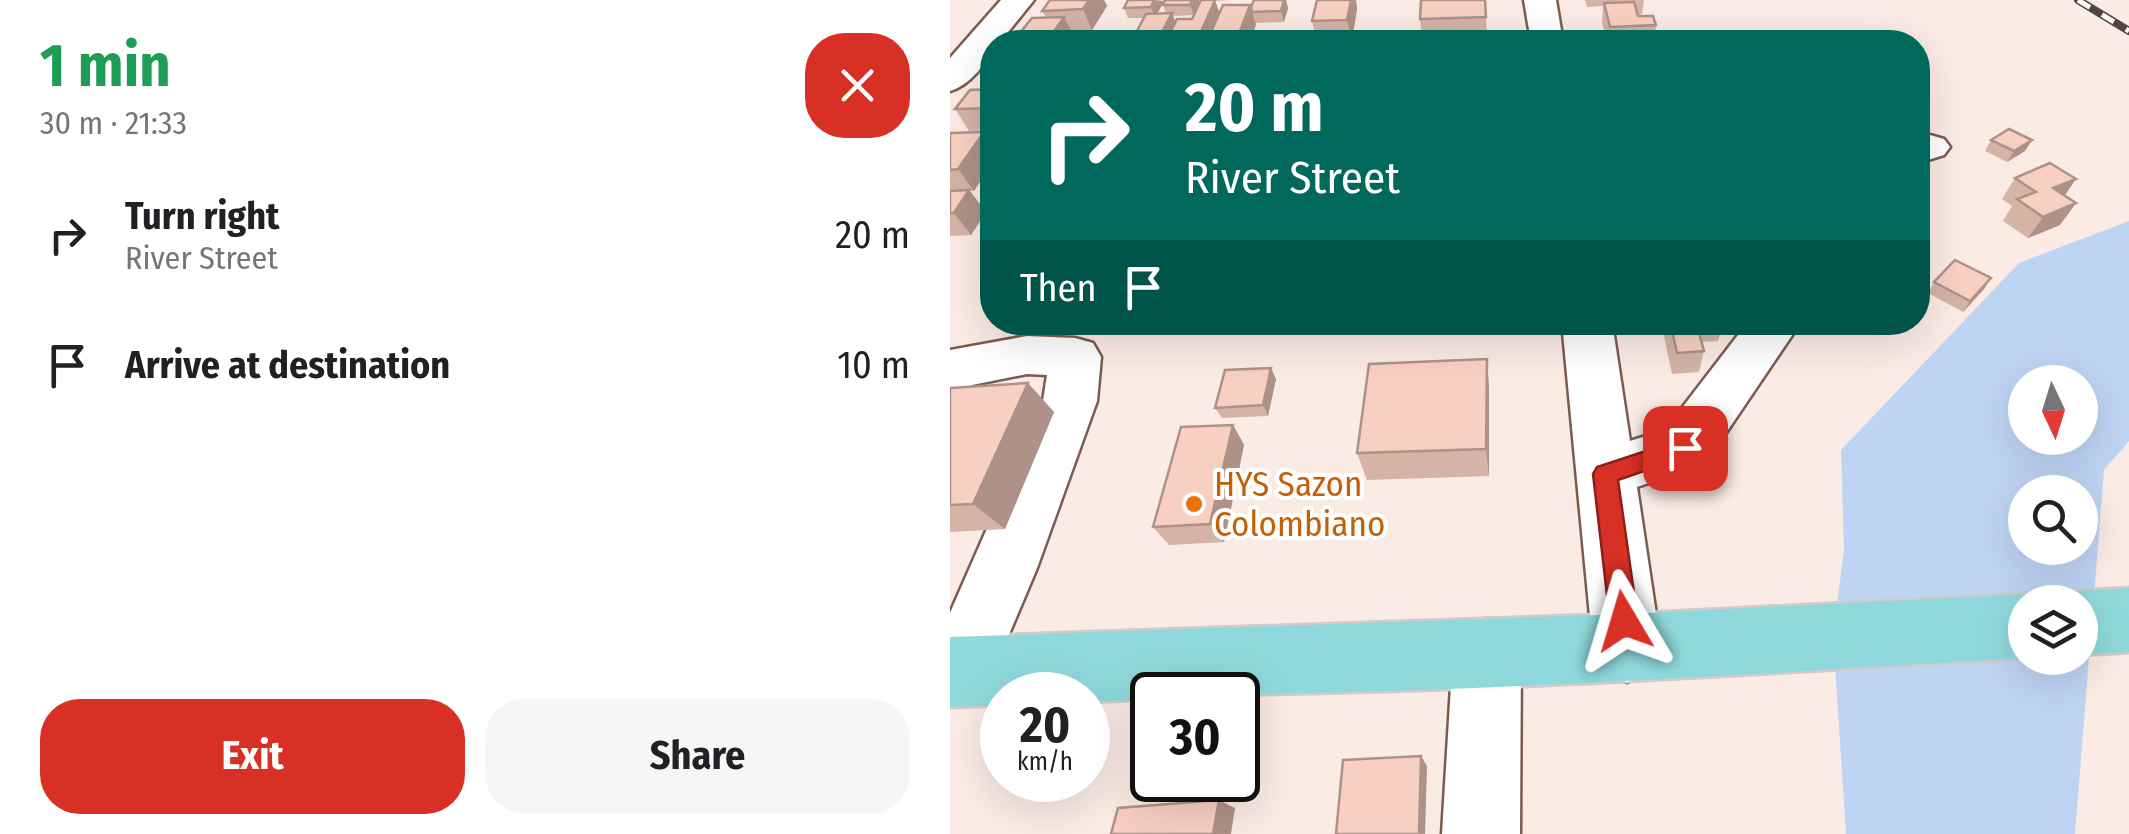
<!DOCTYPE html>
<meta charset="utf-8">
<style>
:root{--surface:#fff;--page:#f6f6f6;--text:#202124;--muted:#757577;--accent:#d93025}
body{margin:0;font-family:"Fira Sans Condensed",sans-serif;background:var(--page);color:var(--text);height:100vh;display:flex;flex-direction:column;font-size:38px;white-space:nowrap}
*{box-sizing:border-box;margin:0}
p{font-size:32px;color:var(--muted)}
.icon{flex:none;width:55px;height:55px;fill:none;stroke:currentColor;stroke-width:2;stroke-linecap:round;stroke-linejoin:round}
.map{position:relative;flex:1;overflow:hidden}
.drawer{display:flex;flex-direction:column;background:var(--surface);width:950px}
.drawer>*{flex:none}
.hud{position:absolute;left:30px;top:30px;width:950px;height:305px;border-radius:40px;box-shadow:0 10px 40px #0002;background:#00695c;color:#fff;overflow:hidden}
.needle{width:65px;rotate:176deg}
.tools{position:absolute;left:1058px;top:365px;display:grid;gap:20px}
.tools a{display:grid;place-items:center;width:90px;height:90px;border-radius:50%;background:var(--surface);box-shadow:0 10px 40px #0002;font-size:50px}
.speed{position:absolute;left:30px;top:672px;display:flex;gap:20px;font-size:50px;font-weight:700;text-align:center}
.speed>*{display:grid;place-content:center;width:130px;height:130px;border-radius:50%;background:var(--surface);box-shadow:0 10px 40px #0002;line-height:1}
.speed small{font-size:25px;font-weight:400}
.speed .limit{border:5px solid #111;border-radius:15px;background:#fff;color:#111}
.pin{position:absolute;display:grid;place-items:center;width:85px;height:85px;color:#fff;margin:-42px;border-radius:20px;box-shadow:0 5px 15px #0006}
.me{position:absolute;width:110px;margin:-55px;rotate:353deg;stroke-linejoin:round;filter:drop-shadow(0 0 8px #0008)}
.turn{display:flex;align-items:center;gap:35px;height:210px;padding:0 40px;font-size:45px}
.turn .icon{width:130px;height:130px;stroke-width:2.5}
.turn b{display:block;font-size:70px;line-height:85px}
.then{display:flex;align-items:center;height:95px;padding:0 40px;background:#0003;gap:20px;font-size:38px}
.round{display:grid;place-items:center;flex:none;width:105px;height:105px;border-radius:40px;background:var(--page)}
.headline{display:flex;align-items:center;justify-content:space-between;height:170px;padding:0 40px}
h1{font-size:60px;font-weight:700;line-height:75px;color:#1e9e55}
.action{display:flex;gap:20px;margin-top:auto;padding:20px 40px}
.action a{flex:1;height:115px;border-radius:40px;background:var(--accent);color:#fff;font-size:40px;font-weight:700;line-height:115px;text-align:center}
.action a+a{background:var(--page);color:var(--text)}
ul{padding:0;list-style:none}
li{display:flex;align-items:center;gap:30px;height:130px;padding:0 40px}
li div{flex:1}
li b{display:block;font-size:38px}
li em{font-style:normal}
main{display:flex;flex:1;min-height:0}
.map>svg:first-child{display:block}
.water{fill:#bed4f3;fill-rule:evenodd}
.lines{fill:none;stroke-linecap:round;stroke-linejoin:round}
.minor-casing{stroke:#7d5c50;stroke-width:5}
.major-casing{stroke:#cfcccb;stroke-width:5}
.minor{fill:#fff;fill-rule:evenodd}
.major{fill:#8fd9dc;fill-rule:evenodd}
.rail-casing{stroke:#52443f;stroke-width:8}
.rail{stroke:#fff;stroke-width:5;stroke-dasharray:14;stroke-linecap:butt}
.wall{fill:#d5b3a7;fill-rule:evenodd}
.shaded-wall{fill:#ae9288}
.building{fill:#f8d0c2;stroke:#ae9288;stroke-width:2.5}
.route{fill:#d93025;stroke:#8d1f18;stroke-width:2.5}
.food-dot{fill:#e8710a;stroke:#fff;stroke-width:4}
.labels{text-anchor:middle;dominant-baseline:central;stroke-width:8;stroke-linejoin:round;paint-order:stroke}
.food-label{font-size:35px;fill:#c56008;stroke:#fff;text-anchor:start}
</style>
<main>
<section class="drawer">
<div class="headline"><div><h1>1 min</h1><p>30 m · 21:33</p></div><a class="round" style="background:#d93025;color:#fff"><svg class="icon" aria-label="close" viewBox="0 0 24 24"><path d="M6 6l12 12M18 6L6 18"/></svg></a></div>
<ul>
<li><svg class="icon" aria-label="right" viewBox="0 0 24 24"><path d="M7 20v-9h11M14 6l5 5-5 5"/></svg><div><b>Turn right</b><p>River Street</p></div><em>20 m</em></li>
<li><svg class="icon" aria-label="arrive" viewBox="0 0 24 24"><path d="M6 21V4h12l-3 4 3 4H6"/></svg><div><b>Arrive at destination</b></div><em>10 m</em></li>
</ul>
<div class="action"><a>Exit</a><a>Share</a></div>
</section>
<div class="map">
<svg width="1179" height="834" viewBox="0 0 1179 834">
<rect width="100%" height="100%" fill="#fbebe5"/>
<!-- water -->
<path class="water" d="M1179 221V441L1154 470 1125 834H896L883 634 894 550 891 450 1069 263ZM1075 382H1130V438H1075ZM1075 492H1130V548H1075ZM1075 602H1130V658H1075Z"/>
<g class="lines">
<!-- minor casing -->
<g class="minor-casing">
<path id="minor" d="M51 0H84L50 42H42C42 61 17 87 0 91V58Z
M574 0H606L613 42H581Z
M980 135 994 139 1000 147 994 155 968 163V138Z
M612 322H662L680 441 715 430 798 322H851L755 464 687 487 711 648 701 672 677 682 653 672 643 648Z
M77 336 125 338 143 343 151 357 147 401 87 568 33 696 8 706 0 702V613L93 401 97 375 77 374 22 385 19 391 0 397V350Z
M537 619 561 629 571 653 570 834H492L503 653 513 629Z"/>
</g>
<!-- major casing -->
<g class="major-casing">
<path id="major" d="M1179 588V652L1130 655V602L1106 600 1130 591Z
M1075 594 1097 602H1075V658C785 675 492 695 202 695V699L138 702V695H52V705L0 707V637L677 614Z"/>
</g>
<!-- minor -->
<use href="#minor" class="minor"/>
<!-- major -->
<use href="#major" class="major"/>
<!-- rail casing -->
<g class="rail-casing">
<path id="rail" d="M1128 0 1179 31"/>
</g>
<!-- rail -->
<use href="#rail" class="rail"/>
</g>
<!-- wall -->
<path class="wall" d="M100 0H154L157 6 142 30H121L125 37 122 42H74L69 34 96 17 92 11Z
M254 0H281L265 1 269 13 301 7 304 0H336L338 8 334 22 306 23 300 42H265L264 40 263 42H190L186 33 194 18H178L174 8 214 1 207 14 216 13 213 5 250 2ZM244 15 242 19 226 23 223 16Z
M367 0H406L407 9 402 40 367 42 362 21Z
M535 0 537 37 472 40 470 19Z
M635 0H694L692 14H688L706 25 704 42H657L652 23 653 6 637 7Z
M42 89V130L19 131 5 109Z
M34 132 42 145V163L24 191H20L36 212 21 235 0 236V133Z
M1041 140H1082L1075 151 1057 162 1035 151Z
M1065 178 1114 196 1126 203 1110 225 1078 238 1053 221 1062 206 1052 199Z
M1041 278 1034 289 1013 312 978 293 984 282Z
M711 322H773L768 341 752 342 754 351 749 372 722 374Z
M537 359 539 389V476L417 480 407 453Z
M326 379 318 416 272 418 265 408Z
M78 383 104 412 55 529 0 532V388Z
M283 425 294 445 274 542 219 545 203 527Z"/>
<!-- shaded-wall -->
<path class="shaded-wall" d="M139 0H154L157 6 142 30 133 9Z
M204 0 214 1 205 18 201 7Z
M242 0H249L250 2 244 15 240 5Z
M265 0 272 20 261 32 264 40 263 42H253L250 34Z
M334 0H336L338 8 334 22 331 11Z
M401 0H406L407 9 402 40 397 20Z
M300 5 306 25 300 42H294L290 31Z
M222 13 230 34 219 35 222 42H216L212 32Z
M114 17 125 37 122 42H108L103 33Z
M34 132 42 145V163L24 191 8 169Z
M1082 140 1075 151 1057 162 1064 151Z
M1126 179 1111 201 1103 188Z
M19 190 36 212 21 235 4 213Z
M1126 203 1110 225 1078 238 1093 217Z
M1041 278 1034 289 1013 312 1020 301Z
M537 359 539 389V476L536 449Z
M321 368 326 379 318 416 313 405Z
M78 383 104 412 55 529 23 504Z
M283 425 294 445 274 542 260 524Z
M471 756 477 766 475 834H469Z
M269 800 285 808 281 834H263Z"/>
<!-- building -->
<path class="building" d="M100 0H139L133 9 92 11Z
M178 0H204L201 7 174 8Z
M215 0H242L240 5H213Z
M251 0H265L250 34 219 35 227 19H242Z
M304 0H334L331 11 302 12 301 7Z
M367 0H401L397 20 362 21Z
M471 0H535L536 17 470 19Z
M684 2 688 16H703L706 25 660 27 654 3Z
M273 5H300L290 31 261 32Z
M222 13 212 32 186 33 196 14Z
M114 17 103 33 69 34 82 18Z
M42 89V108L5 109 20 90Z
M1059 129 1082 140 1064 151 1041 140Z
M34 132 8 169 0 170V133Z
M1100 163 1126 179 1103 188 1126 203 1093 217 1067 199 1086 192 1065 178Z
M19 190 4 213H0V191Z
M1005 260 1041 278 1020 301 984 282Z
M720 322H746L754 351 727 353Z
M537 359 536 449 407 453 419 364Z
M321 368 313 405 265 408 275 370Z
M78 383 23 504 0 505V388Z
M283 425 260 524 203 527 231 427Z
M471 756 469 834H386L393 760Z
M269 800 263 834H161L168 808Z"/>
<!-- route -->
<path class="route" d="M735 438 743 441 746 448 743 454 668 480 688 621 684 630 674 634 664 630 660 621 643 474 647 467Z"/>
<!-- markers -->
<circle class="food-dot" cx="244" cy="504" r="10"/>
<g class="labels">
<!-- food labels -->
<g class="food-label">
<text x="264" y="484">HYS Sazon<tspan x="264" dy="40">Colombiano</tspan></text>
</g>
</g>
</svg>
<div class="tools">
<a><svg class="needle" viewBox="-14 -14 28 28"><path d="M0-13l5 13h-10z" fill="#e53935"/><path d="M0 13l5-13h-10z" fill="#757577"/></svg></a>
<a><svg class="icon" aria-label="search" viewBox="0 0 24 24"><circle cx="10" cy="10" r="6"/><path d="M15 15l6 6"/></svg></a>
<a><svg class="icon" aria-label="layers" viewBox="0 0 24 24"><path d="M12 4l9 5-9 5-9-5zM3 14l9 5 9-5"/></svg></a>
</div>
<div class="speed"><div>20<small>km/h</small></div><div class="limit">30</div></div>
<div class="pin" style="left:735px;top:448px;background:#d93025"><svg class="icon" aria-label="arrive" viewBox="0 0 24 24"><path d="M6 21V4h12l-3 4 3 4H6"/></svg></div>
<svg class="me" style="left:674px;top:621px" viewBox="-20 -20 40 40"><path d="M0-17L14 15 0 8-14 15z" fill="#d93025" stroke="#fff" stroke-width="4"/></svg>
<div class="hud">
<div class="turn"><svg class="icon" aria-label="right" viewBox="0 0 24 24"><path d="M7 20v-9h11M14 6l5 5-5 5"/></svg><div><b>20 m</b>River Street</div></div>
<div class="then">Then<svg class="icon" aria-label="arrive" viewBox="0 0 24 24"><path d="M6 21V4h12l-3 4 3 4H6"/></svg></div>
</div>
</div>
</main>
